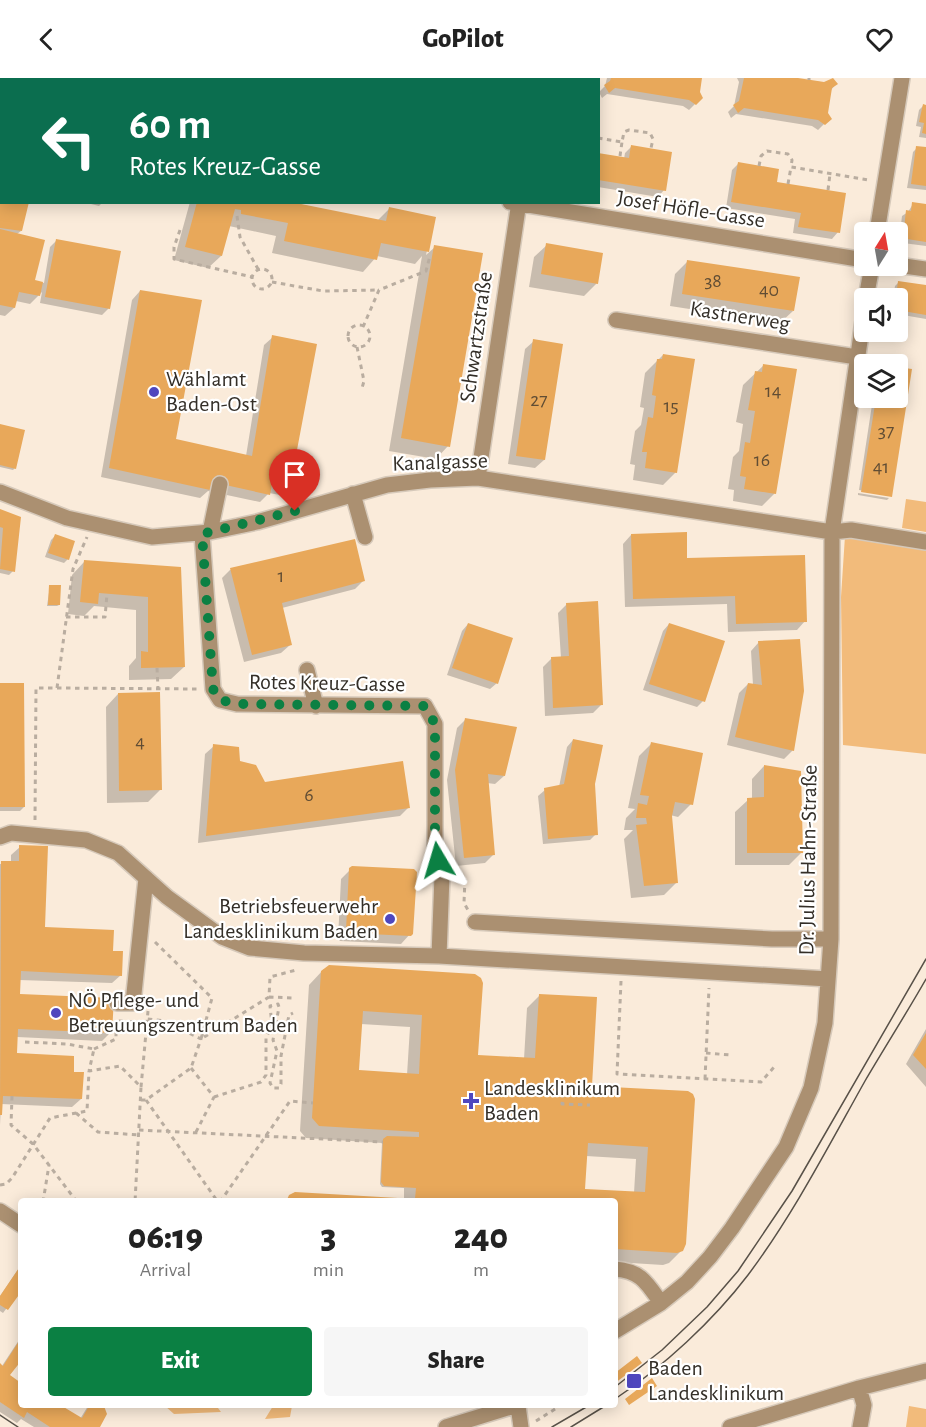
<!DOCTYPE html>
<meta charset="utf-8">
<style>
:root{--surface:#fff;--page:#f6f6f6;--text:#222;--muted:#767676;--accent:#0b8043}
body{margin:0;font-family:"Alegreya Sans",sans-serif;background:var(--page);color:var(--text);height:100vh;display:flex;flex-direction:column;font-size:22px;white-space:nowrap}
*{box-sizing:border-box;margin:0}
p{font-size:20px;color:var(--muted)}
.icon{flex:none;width:33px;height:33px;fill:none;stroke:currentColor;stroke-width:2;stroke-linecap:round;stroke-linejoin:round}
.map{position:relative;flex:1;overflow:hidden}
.details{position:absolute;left:18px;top:1120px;width:600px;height:210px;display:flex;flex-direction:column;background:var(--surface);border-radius:6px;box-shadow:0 3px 15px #0003}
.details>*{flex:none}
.banner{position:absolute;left:0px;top:0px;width:600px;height:126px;box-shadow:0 3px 15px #0003;background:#0b6e4f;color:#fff;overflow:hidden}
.needle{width:39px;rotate:11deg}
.controls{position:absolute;left:854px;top:144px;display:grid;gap:12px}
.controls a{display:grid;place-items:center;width:54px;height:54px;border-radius:6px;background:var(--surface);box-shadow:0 3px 15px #0003;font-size:30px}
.pin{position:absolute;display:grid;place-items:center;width:51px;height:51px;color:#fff;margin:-62px -26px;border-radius:50% 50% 50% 0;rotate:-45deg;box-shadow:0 0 6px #0007}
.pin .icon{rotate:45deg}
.me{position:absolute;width:66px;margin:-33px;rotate:353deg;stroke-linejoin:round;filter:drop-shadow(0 0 4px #0008)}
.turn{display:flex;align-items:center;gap:21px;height:126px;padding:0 30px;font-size:27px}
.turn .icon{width:78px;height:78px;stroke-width:2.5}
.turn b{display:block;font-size:42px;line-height:51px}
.eta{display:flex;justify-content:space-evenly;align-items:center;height:102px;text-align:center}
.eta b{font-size:36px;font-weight:800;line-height:42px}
.primary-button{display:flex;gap:12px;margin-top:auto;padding:12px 30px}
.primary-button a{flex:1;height:69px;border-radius:6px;background:var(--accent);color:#fff;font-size:24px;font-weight:800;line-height:69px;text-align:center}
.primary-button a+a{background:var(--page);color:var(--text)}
header{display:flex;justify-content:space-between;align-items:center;height:78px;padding:0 30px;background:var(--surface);font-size:27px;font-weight:800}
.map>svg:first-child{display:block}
.green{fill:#f2bb7b}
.shadow{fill:#0003;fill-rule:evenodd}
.building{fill:#e8a85a;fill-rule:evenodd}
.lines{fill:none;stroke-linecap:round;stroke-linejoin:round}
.minor-casing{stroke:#d6c9ba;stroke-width:18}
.path{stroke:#b9ada0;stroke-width:3;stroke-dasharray:4.5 4.5;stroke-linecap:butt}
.minor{stroke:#ab9071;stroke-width:15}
.tram{stroke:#585148;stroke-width:1.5}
.route{stroke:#0b8043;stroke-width:10;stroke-dasharray:0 18}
.poi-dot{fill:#4f47be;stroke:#fff;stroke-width:2}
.labels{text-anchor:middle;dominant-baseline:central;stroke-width:4.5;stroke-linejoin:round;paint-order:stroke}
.number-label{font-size:20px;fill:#614d34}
.street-label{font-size:22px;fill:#342f28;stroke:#fff}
.poi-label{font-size:22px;fill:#342f28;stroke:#fff;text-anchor:start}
</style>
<header><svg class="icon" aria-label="back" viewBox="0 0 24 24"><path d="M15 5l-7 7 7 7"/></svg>GoPilot<svg class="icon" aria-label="heart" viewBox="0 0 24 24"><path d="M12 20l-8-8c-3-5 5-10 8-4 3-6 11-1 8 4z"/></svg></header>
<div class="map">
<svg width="926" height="1349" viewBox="0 0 926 1349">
<rect width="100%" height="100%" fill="#faebda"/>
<!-- green -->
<path class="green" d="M906 421 926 424V454L902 450Z
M845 458 926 471V676L843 667 841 519Z
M165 1328H222L218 1330 221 1334 174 1336Z
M273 1328H292L290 1339 265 1341Z
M909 1328 926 1331V1349H906Z"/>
<!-- shadow -->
<path class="shadow" d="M86 0H120L119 2Z
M313 0H332L313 2Z
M421 0H462L421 2Z
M607 0H700L698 15 701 20 689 32 683 28 607 16 602 20 599 14 605 8Z
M737 0H790L836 6 831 12 827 35 830 40 818 52 812 48 736 36 731 40 728 34 734 28 739 4Z
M923 28H926V60L919 59 921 49 916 48 919 32Z
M631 69 664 112 658 119 598 109V77L624 81 625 75Z
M917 70 926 71V112L907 110 913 74Z
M738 86 775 105 838 154 832 161 793 155 795 141 726 130 732 92Z
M0 117 2 124 21 153 17 156 33 203 44 205 50 169 57 162 109 230 102 237 40 225 42 214 30 226 16 223 14 230 5 238 0 237Z
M83 124H103L99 128Z
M190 124H290L377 143 389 131 434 140 426 177 435 169 448 368 436 381 389 373 422 178 415 186 377 178 363 194 272 175 276 158 229 148 221 178 208 190 174 182Z
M913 126 926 128V168L903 165 904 155H900L902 138 908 134Z
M547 167 597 205 584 218 529 209 534 179Z
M688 183 793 233 780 245 670 228 675 196Z
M899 204 926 209V241L897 236V220H893L895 208Z
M140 213 175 363 246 378 264 267 273 259 315 267 288 409 280 417 269 415 260 424 208 413 200 420 101 399 132 222Z
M534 263 544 382 535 390 508 386 525 271Z
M663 277 676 394 663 407 633 402 635 387 630 386 635 353 641 347 644 330 640 329 645 295Z
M764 287 775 415 762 428 733 423 734 412 728 411 733 379 739 373 743 346 736 344 743 307Z
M897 290 911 292 890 419V417L859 412 873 320H897Z
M0 348 15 390 13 392 0 389Z
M858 415 889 420 887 422 858 417Z
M0 432 13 493 9 497 0 495Z
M631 457 686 482 805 543 797 552 728 554 727 526 625 529 623 466Z
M55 458 68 481 64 485 45 479 51 462Z
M354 463 364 502 355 511 282 530 290 567 281 575 244 584 222 500 230 492Z
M84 484 179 491 184 589 171 601 129 602V588L136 580V532L94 528 84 538 68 536 72 497Z
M50 508 59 527 57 528H47Z
M567 526 602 626 593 635 545 638 543 589 551 581 561 580 558 535Z
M468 546 497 605 490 611 447 597 462 553Z
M669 546 703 623 697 629 643 612 663 553Z
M759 564 793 672 784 681 727 667 739 615 748 606 753 607 751 573Z
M0 607 24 729 20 733H0Z
M118 616 160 712 148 724 107 725 106 629Z
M465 642 504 698 495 706 487 705 493 777 485 785 456 788 447 702 457 650Z
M573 662 593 706 596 756 590 762 543 766 538 718 545 712 559 709 567 669Z
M652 665 691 726 678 739 670 737 677 804 664 817 631 820 624 761 633 752H624L626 740 635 731 628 730 639 678Z
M214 668 239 684 265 705 408 730 400 738 198 765 205 676Z
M764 688 801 775 789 787H735V734L748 722 752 721V701Z
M20 769 43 850 111 874 121 897 112 905 19 902 18 918 111 954 102 963 17 959 16 977 72 995 81 1021 72 1029 1 1026 0 1047V786L11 785V777Z
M353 789 411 855 401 866 340 863 338 861 341 801Z
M324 891 475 897 476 978 524 981 527 930 540 917 590 1009 688 1015 682 1172 669 1185 663 1187 615 1184V1124H285L290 1118 404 1122V1110L382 1109 380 1106 382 1065 306 1060 300 1053 309 907ZM361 946 410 949 407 997 358 994ZM586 1078 636 1081 634 1115 584 1112Z
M926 951V1009L906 986Z
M21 1187V1211L3 1235 0 1233V1218Z
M21 1259V1287L19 1288 16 1286 7 1297 21 1307V1328H59L80 1341 88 1328H102L105 1336 98 1349H34L21 1341 17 1345 0 1334V1287L2 1288Z"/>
<!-- building -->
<path class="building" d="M611 0H702L700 14 703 20 696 27 689 22 615 10 609 15 604 7 610 3Z
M744 0H798L824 4 833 0 838 6 832 10 828 35 832 41 825 47 818 42 744 30 738 35 733 27 739 23Z
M923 26 926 27V56L922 55 924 45 919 44Z
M631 67 672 74 666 113 598 102V75L629 80Z
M916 68 926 69V108L911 106Z
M738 84 779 91 777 104 846 115 840 155 798 149 801 135 731 124Z
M0 124H29L22 153 0 150Z
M197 124H291L386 143 389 129 436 139 429 174 381 165 377 182 284 163 288 145 241 136V132L235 131 222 178 185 169Z
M912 124 926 126V164L907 161 908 152 904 151 906 132 911 133Z
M0 151 45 162 35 202 43 204 40 218 19 214 15 230 0 227Z
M56 161 121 173 110 231 45 219Z
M546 165 603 175 598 206 541 196Z
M434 167 483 175 450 369 401 360Z
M687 182 800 199 794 233 682 216Z
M898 203 926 207V237L897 232 896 220Z
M140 212 202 222 176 361 252 378 272 257 317 266 290 409 272 406 270 417 212 404 210 412 109 390Z
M533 261 563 266 545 382 516 378Z
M663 276 695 281 677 395 645 390 647 374H642L648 339 653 340 656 318 652 317 657 281H662Z
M763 286 797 291 776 416 744 411 746 399 740 398 745 364 750 365 755 333 748 332 755 293 762 294Z
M897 289 912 291 892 419 861 414 876 320H897Z
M0 346 25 352 16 391 0 387Z
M0 431 21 439 15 494 0 491 3 450 0 449Z
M687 454V480L805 477 807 544 736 546 735 518 633 521 631 456Z
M55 456 75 463 69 482 48 475Z
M355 461 365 503 282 525 292 567 252 577 230 490Z
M84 482 181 489 185 589 141 590V573L148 574V519L99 515 98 526 80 524Z
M49 507H61L60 527H48Z
M598 523 603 627 553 630 551 579 569 578 566 525Z
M468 545 513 560 498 606 452 590Z
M669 545 725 563 705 624 649 606Z
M800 561 804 613 794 673 735 659 748 605 762 607 758 563Z
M0 605H24L25 729H0Z
M160 614 162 712 119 713 118 615Z
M465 640 517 649 505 698 488 696 495 777 464 780 455 692Z
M573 661 603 667 595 706 598 757 548 761 544 710 564 706Z
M651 664 703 675 693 727 675 724 672 738 678 805 644 808 636 747 647 746 646 740H636L638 725 647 727 649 718 640 717Z
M213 666 239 669 240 683 256 687 265 704 403 683 410 730 206 758Z
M764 687 801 693 803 775H747V720L764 719Z
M19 767 48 768 45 849 114 852 113 873H123L122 898 21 893 20 916 114 920 112 955 18 951 17 975 74 978V994H84L82 1021 3 1018 2 1037H0L1 783H19Z
M352 788 414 791 417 794 413 856 411 858 348 855 346 852 349 790Z
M329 887 475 896 481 900 483 905 478 977 535 980 539 916 597 919 592 1008 688 1013 693 1016 695 1021 686 1166 683 1173 677 1175 615 1171V1124H286L289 1117 295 1114 415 1121 416 1110 384 1108 381 1104 383 1061 387 1058 419 1059V1054L319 1048 312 1040 321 893ZM363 933 422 937 419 996 359 992ZM588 1065 648 1069 645 1114 585 1111Z
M926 955V991L913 977Z
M21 1187V1214L8 1232 0 1227V1218Z
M21 1260V1283L10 1297 21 1305V1328H62L82 1340 89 1328H104L107 1336 100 1349H50L27 1334 24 1340 0 1324V1285L3 1288Z
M637 1278 642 1285 615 1305V1295Z
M652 1300 657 1308 629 1327 625 1321Z"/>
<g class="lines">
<!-- minor casing -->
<g class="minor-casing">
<path id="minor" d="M38 0 41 2
M538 2 539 0
M510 124 864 182
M877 154 902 0
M897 187 926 191
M866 220 872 188
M616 242 857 279
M478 400 519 124
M0 414 67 440 152 459 210 454 257 444 387 407 430 402 478 400 832 454 851 452 926 464
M353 416 365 459
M210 454 220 406
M307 592 316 628
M0 759 11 755 86 762 118 775 167 819 222 859 250 870 304 875 439 878 442 798 435 767V646L425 628 237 626 220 622 213 611 202 456
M475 844 772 861H831
M439 878 828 901
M117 925H133L146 800
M0 1133 21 1147
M615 1191C641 1193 647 1205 661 1225
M615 1253 661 1225 687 1204 710 1179 732 1150 786 1069 811 1010 825 945 831 861 832 454 864 236
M859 1310 864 1327 860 1349
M518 1328 521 1349
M446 1349 514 1328
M730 1349 859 1310 926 1293"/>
</g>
<!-- path -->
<path class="path" d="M344 2V0
M486 2V0
M809 2V0
M598 60 622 64 624 54 629 52 650 55 653 61 651 70
M620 78 622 64
M759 88 761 78 767 73 788 76 792 82 791 89 869 102
M788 106 791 89
M828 112 830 96
M237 138 240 159 258 191
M180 152 174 169V181L252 199
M252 201a10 10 0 1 1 20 0a10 10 0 1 1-20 0Z
M272 204 323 213 379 212
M348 258a11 11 0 1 1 22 0a11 11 0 1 1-22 0Z
M363 249 379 212 426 193 430 178
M357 269 364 303 362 310
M66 539H105L107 516
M157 590 158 610
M57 610 197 611
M35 742 36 610H57L73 491 87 459
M457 799 465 800 464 825 468 832
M155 864 212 920 201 961 269 919 270 899 296 892
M621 903 617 996 761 1004 775 988
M269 919 294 920
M25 964 67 966 94 971 89 993
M94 971 116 961V943L147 944
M706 975 730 977
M191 990 214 1019 196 1054
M705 1001 709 910
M564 1006 562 1026 590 1027
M141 1009 148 933
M12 1018 11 1047 33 1066 77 1124
M214 1019 261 1004 266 997V960L272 947 270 928 278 926 279 929 273 962 277 973 270 1005 273 1010H279L281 1006V978L289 937 293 935
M141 1022H146L191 990 201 961 165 943 147 941
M146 1022 218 1124
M76 1035 98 1054 139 1057
M139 1052 383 1064
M0 1107 6 1106 12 1100 50 1040 87 1033 89 993 120 988 141 1009 135 1124
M43 1124 49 1087
M220 1124 290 1023 313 1025
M565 1328H566
M536 1343 560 1328"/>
<!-- minor -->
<use href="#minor" class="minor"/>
<!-- tram -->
<path class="tram" d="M615 1309 662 1272 707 1229 738 1193 792 1113 926 881
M615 1321C663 1289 713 1243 748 1197 793 1137 828 1069 865 1003 885 969 906 936 926 901
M0 1337 18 1349
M552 1349 588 1328
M571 1349 605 1328"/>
</g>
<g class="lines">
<!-- route -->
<path class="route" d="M295 433 202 456 213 611 220 622 237 626 425 628 435 646V767L438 782"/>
</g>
<!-- markers -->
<g class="poi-dot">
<circle cx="154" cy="314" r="6"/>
<circle cx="390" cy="841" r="6"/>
<circle cx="56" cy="935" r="6"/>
<path d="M468 1014h6v6h6v6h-6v6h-6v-6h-6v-6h6z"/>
<rect x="626" y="1295" width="16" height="16" rx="3"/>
</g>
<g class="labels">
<!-- number labels -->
<g class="number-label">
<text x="713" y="203">38</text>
<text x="769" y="212">40</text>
<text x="773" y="313">14</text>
<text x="539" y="322">27</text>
<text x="671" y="328">15</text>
<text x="886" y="353">37</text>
<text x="762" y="382">16</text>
<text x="881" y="389">41</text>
<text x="281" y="498">1</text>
<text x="140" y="664">4</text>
<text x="309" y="717">6</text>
</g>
<!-- street labels -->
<g class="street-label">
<text transform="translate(691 131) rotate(9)">Josef Höfle-Gasse</text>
<text transform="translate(740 238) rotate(9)">Kastnerweg</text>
<text transform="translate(476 259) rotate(-82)">Schwartzstraße</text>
<text transform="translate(440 384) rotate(-2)">Kanalgasse</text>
<text transform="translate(327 605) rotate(1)">Rotes Kreuz-Gasse</text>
<text transform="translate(808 782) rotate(-89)">Dr. Julius Hahn-Straße</text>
</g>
<!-- poi labels -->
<g class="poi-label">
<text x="166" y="301">Wählamt<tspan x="166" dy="25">Baden-Ost</tspan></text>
<text x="378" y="828" text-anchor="end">Betriebsfeuerwehr<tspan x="378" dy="25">Landesklinikum Baden</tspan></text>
<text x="68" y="922">NÖ Pflege- und<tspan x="68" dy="25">Betreuungszentrum Baden</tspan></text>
<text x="484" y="1010">Landesklinikum<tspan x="484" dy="25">Baden</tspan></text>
<text x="648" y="1290">Baden<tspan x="648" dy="25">Landesklinikum</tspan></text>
</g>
</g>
</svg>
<div class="controls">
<a><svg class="needle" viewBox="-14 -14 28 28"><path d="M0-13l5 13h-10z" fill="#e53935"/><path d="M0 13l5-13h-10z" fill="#767676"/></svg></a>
<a><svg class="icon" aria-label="sound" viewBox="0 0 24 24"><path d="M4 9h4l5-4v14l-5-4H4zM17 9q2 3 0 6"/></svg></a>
<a><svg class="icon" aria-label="layers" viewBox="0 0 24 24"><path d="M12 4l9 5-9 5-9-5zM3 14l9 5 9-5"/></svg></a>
</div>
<div class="pin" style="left:295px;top:433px;background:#d93025"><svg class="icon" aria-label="arrive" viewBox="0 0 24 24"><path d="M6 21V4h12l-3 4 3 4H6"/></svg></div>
<svg class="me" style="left:438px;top:782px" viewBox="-20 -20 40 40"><path d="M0-17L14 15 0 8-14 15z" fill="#0b8043" stroke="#fff" stroke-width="4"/></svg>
<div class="banner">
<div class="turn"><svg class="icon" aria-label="left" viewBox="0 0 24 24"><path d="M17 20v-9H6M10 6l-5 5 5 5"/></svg><div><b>60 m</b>Rotes Kreuz-Gasse</div></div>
</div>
<section class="details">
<div class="eta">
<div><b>06:19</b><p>Arrival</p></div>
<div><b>3</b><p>min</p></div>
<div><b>240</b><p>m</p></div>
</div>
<div class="primary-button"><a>Exit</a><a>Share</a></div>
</section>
</div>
